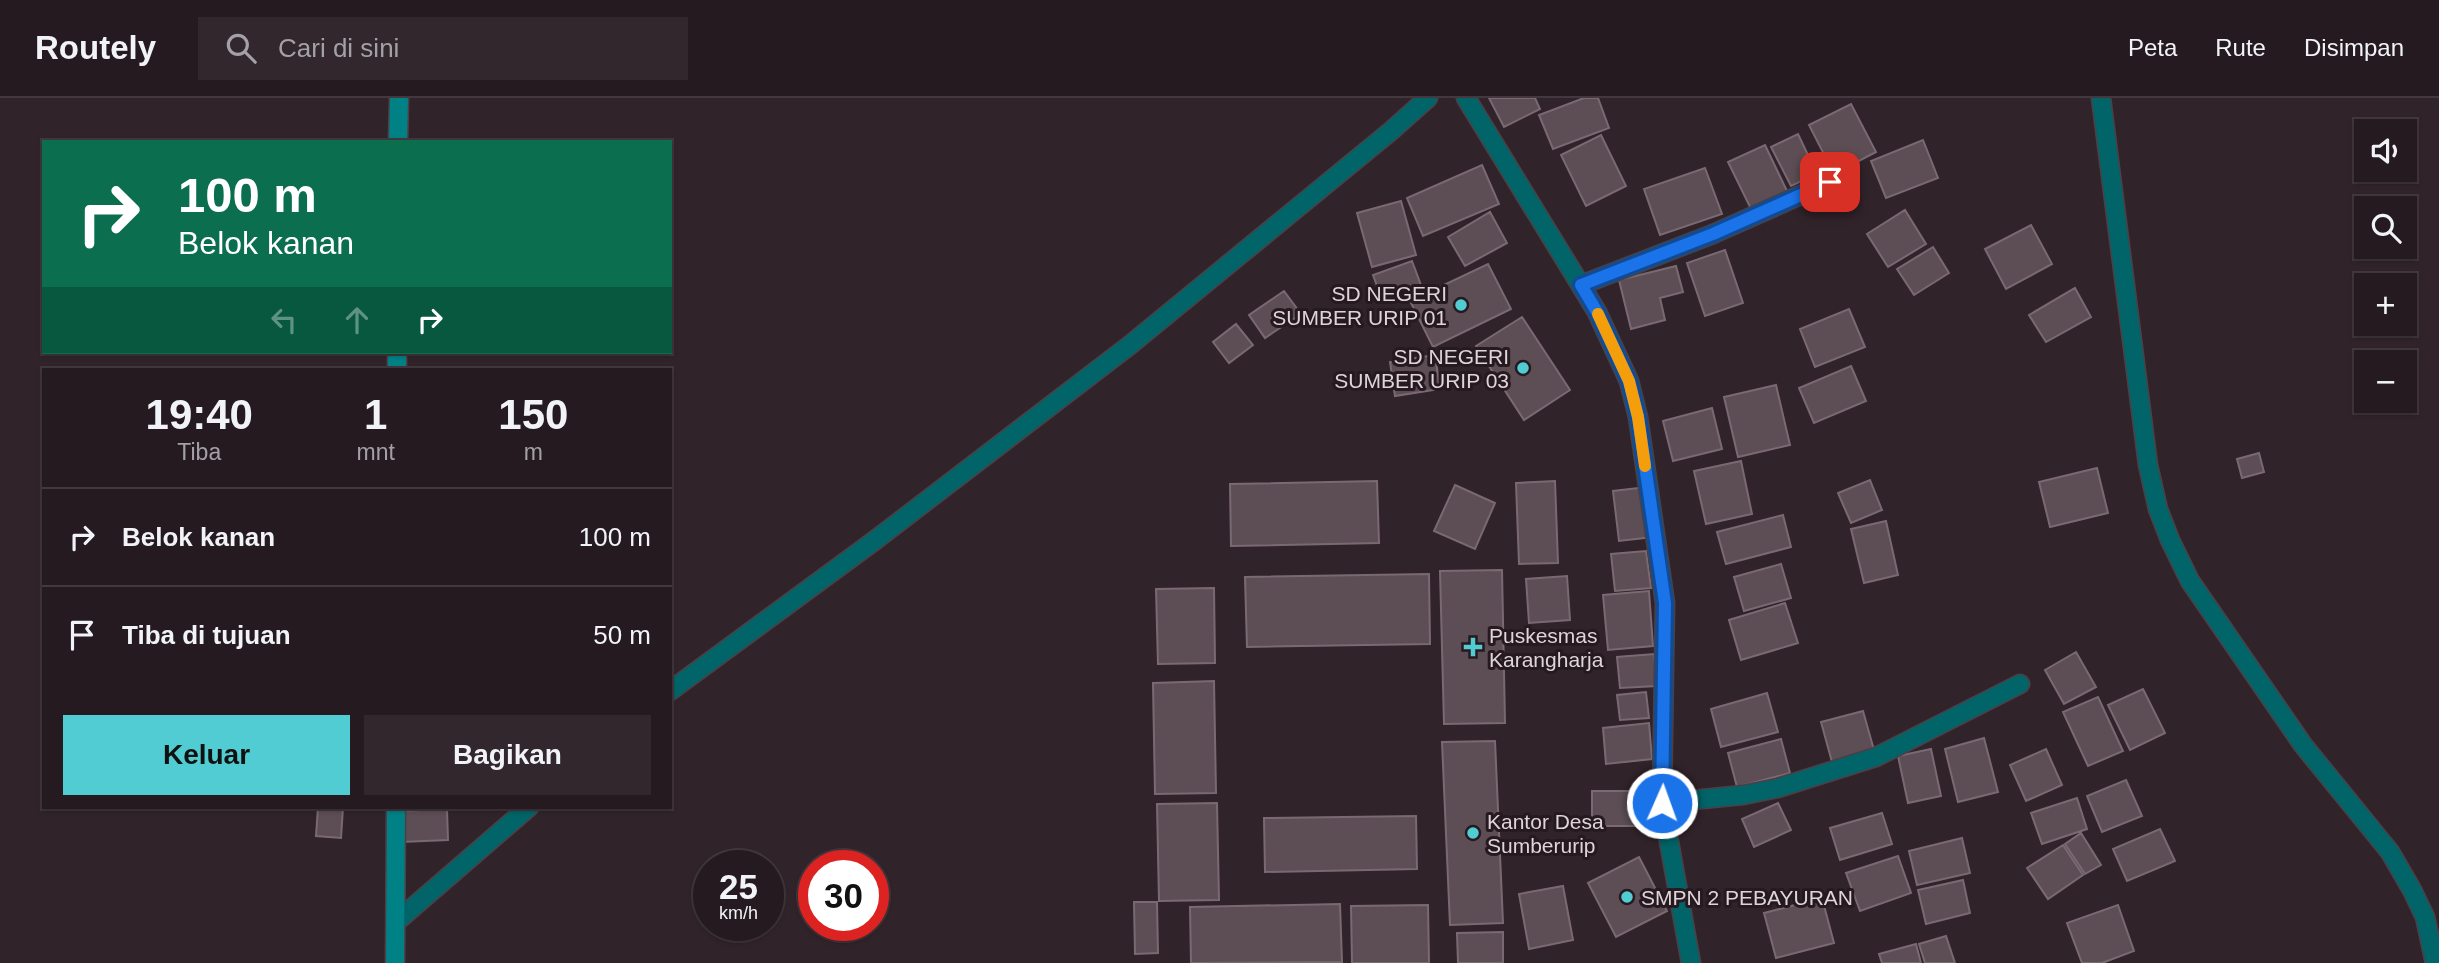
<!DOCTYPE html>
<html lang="id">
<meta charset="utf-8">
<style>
:root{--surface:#251a20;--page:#31272d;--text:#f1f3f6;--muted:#a3a1a5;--line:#42383e;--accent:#51ccd2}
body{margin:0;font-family:Arial,sans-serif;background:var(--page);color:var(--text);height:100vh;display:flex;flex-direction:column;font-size:26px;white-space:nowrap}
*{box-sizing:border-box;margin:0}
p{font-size:23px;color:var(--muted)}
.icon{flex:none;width:38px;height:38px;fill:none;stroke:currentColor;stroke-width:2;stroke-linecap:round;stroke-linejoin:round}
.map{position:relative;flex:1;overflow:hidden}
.details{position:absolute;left:42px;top:270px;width:630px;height:441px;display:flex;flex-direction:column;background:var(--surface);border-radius:0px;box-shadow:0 2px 5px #0004,0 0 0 2px var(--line)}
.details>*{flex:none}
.top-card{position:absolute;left:42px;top:42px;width:630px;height:214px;border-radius:0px;box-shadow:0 2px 5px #0004,0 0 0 2px var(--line);background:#0b6e4f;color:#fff;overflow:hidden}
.buttons{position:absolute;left:2354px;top:21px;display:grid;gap:14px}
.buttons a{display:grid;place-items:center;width:63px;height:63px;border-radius:0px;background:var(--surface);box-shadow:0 2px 5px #0004,0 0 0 2px var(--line);font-size:35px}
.speed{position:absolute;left:693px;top:752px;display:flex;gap:14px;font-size:35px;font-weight:700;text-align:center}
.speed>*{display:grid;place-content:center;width:91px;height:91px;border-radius:50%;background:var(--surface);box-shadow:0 2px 5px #0004,0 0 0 2px var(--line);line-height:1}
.speed small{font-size:18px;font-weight:400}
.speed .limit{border:10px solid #d22;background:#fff;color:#111}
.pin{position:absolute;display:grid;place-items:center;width:60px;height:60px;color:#fff;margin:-30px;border-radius:14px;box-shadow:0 4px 10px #0006}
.me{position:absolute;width:77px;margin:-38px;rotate:2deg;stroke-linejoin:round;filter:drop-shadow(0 0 5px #0008)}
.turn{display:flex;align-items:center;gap:24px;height:147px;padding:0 21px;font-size:32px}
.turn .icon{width:91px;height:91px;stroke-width:2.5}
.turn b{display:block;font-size:49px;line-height:60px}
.lanes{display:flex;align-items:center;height:66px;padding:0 21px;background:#0003;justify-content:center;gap:35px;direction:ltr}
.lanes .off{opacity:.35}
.eta{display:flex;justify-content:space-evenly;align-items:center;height:119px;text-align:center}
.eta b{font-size:42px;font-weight:700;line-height:49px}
.primary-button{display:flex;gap:14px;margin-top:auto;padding:14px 21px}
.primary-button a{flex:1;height:80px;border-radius:0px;background:var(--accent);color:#111;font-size:28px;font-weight:700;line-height:80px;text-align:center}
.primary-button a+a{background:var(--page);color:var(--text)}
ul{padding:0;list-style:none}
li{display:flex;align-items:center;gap:21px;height:98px;padding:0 21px;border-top:2px solid var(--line)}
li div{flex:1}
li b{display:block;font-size:26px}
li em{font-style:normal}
header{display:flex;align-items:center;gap:42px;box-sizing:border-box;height:98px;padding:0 35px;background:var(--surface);border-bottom:2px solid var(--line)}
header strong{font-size:33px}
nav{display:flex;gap:38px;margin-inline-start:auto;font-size:24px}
.search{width:490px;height:63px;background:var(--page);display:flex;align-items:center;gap:18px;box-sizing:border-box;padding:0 24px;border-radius:0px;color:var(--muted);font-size:26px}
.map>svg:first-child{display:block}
.building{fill:#5d4d55;stroke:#7a6972;stroke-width:2}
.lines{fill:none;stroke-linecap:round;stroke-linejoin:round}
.minor-casing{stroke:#4d3f46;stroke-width:21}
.secondary-casing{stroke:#4d3f46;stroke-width:21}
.minor{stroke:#006468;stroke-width:18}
.secondary{stroke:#008186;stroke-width:18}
.route-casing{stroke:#114b97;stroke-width:18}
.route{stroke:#1a73e8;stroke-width:12}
.slow{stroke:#f59e0b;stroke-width:12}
.poi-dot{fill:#51ccd2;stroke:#271920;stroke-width:2.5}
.labels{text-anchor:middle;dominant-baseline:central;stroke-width:6;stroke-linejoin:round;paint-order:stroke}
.poi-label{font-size:21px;fill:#ded5d9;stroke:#271920;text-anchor:start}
</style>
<header>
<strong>Routely</strong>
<div class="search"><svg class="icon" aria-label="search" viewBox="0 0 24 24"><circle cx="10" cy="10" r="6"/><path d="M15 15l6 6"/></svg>Cari di sini</div>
<nav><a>Peta</a><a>Rute</a><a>Disimpan</a></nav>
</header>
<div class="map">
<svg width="2439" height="865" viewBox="0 0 2439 865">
<rect width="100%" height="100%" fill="#31232a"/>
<!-- building -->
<path class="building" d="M1489 0H1535L1540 11 1504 29Z
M1584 0H1598L1609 30 1553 51 1539 17Z
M1851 6 1876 54 1834 76 1809 27Z
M1798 36 1817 76 1791 88 1771 49Z
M1601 37 1626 88 1586 108 1561 57Z
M1923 42 1938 80 1886 100 1871 63Z
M1765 47 1787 93 1751 111 1728 64Z
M1482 67 1499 106 1423 138 1407 100Z
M1705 70 1722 116 1660 137 1644 91Z
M1401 103 1416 157 1372 169 1357 115Z
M1905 112 1926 146 1888 169 1867 136Z
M1490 114 1507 145 1465 168 1448 139Z
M2031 127 2052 166 2006 191 1985 151Z
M1933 149 1949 175 1914 197 1897 171Z
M1725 152 1743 205 1705 218 1687 165Z
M1412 163 1422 190 1383 204 1373 177Z
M1488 166 1511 211 1433 249 1410 203Z
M1676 168 1683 194 1660 200 1665 222 1631 231 1619 182Z
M2075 190 2091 219 2046 244 2029 217Z
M1284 193 1301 216 1265 240 1249 217Z
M1849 211 1865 249 1815 269 1800 231Z
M1522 219 1570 292 1524 322 1476 248Z
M1236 226 1253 247 1229 265 1213 244Z
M1435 257 1440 291 1395 298 1390 264Z
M1851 268 1866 303 1814 325 1799 290Z
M1776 287 1790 347 1738 359 1724 299Z
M1712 310 1722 351 1673 363 1663 323Z
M2259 355 2264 374 2242 380 2237 361Z
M1741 363 1752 416 1706 426 1694 373Z
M2097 370 2108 415 2050 429 2039 384Z
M1870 382 1882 412 1851 425 1838 395Z
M1377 383 1379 445 1231 448 1230 386Z
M1555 383 1558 465 1519 466 1516 385Z
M1455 387 1495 405 1475 451 1434 433Z
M1647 389 1653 439 1619 443 1613 393Z
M1783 417 1791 449 1726 466 1717 434Z
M1886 423 1898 477 1864 485 1851 431Z
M1646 453 1651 490 1615 493 1611 456Z
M1781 466 1791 500 1744 513 1734 479Z
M1502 472 1505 625 1444 626 1440 473Z
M1429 476 1430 546 1247 549 1245 479Z
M1567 478 1570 522 1529 525 1526 481Z
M1214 490 1215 565 1158 566 1156 491Z
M1649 493 1653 548 1608 552 1603 497Z
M1785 505 1798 545 1741 562 1729 522Z
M2076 554 2096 589 2064 606 2045 572Z
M1654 556 1657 588 1620 590 1617 559Z
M1214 583 1216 695 1155 696 1153 585Z
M2143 591 2165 635 2130 652 2108 607Z
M1646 594 1649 620 1620 622 1617 597Z
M1767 595 1778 634 1721 649 1711 611Z
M2098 599 2123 653 2088 668 2063 614Z
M1863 613 1874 652 1832 664 1821 624Z
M1649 625 1652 661 1606 666 1603 630Z
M1984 640 1998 694 1958 704 1945 651Z
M1781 641 1790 675 1737 689 1728 655Z
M1495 643 1503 825 1450 827 1442 644Z
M1931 651 1941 698 1908 705 1898 658Z
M2046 651 2062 687 2026 703 2010 667Z
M2126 682 2142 718 2102 734 2087 698Z
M1592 693H1644V728H1592Z
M2077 700 2087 731 2042 746 2031 715Z
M1217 705 1219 802 1159 803 1157 706Z
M1778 705 1791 732 1754 749 1742 721Z
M318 709H343L341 740 316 738Z
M447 711 448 742 401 744 400 713Z
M1882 715 1892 746 1840 762 1830 730Z
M1416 718 1417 771 1265 774 1264 720Z
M2160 731 2175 763 2127 783 2113 751Z
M2081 735 2101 767 2085 776 2065 746Z
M1962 740 1970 775 1917 787 1909 753Z
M2063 747 2083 777 2048 801 2027 770Z
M1898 758 1911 795 1860 813 1846 775Z
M1639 759 1667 813 1616 839 1588 785Z
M1963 782 1970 815 1926 826 1918 792Z
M1563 788 1573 842 1529 851 1519 796Z
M1822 800 1834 845 1776 860 1764 815Z
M1134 804H1157L1158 855 1135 856Z
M1340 806 1342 864 1191 865 1190 809Z
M1428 807 1429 865H1352L1351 808Z
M2118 807 2134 853 2102 865H2082L2067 825Z
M1503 834V865H1458L1457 835Z
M1946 838 1955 865H1925L1919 846Z
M1916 846 1921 865H1882L1879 856Z"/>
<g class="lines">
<!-- minor casing -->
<g class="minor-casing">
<path id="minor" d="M1466 0 1597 214 1629 283 1638 319 1665 505 1662 705 1691 865
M2101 0 2148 367 2158 411 2170 442 2190 483 2303 647 2390 754 2412 792 2425 819 2435 865
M1581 187 1713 136 1848 76
M670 593 874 443 1130 247 1391 33 1428 0
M1662 705 1743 697 1778 690 1876 659 2020 586
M396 824 529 709"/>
</g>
<!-- secondary casing -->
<g class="secondary-casing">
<path id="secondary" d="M398 44 399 0
M397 271V254
M395 865 396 709"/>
</g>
<!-- minor -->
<use href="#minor" class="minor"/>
<!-- secondary -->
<use href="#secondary" class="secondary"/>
</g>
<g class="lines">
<!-- route casing -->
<g class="route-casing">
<path id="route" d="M1662 705 1665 505 1638 319 1629 283 1597 214 1581 187 1713 136 1830 84"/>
</g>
<!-- route -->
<use href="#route" class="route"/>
<!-- slow -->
<path class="slow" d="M1598 216 1629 283 1638 319 1645 368"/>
</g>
<!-- markers -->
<g class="poi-dot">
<circle cx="1461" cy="207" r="7"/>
<circle cx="1523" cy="270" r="7"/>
<path d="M1469.5 538.5h7v7h7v7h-7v7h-7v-7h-7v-7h7z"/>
<circle cx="1473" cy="735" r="7"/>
<circle cx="1627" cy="799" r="7"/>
</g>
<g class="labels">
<!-- poi labels -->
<g class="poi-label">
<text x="1447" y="195" text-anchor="end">SD NEGERI<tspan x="1447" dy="24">SUMBER URIP 01</tspan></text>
<text x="1509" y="258" text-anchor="end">SD NEGERI<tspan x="1509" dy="24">SUMBER URIP 03</tspan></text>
<text x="1489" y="537">Puskesmas<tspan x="1489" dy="24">Karangharja</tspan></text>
<text x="1487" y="723">Kantor Desa<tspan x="1487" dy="24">Sumberurip</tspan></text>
<text x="1641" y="799">SMPN 2 PEBAYURAN</text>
</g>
</g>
</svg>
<div class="buttons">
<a><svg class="icon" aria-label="sound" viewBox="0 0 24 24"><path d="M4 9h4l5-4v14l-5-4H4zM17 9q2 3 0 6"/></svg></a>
<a><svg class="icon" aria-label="search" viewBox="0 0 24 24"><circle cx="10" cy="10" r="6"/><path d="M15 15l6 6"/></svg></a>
<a>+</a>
<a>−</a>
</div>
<div class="speed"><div>25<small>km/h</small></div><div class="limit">30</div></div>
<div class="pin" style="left:1830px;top:84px;background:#d93025"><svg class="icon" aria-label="arrive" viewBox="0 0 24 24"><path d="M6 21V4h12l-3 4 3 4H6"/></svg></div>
<svg class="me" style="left:1662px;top:705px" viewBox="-20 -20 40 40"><circle r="17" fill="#1a73e8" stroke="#fff" stroke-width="3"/><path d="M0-11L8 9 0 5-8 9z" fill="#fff"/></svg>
<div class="top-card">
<div class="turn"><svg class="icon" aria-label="right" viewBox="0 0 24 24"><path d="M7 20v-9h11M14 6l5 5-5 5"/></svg><div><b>100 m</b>Belok kanan</div></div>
<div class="lanes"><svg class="icon off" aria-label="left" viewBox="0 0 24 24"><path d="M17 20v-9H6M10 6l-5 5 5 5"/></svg><svg class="icon off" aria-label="ahead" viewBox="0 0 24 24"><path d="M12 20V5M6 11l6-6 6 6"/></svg><svg class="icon" aria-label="right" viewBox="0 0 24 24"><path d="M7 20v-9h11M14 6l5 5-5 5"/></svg></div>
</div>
<section class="details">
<div class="eta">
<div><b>19:40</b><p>Tiba</p></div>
<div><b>1</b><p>mnt</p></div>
<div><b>150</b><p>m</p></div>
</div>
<ul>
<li><svg class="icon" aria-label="right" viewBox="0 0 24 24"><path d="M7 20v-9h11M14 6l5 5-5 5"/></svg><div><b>Belok kanan</b></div><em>100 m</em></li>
<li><svg class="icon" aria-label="arrive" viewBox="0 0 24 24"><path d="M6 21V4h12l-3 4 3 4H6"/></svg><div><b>Tiba di tujuan</b></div><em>50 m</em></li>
</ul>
<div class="primary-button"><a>Keluar</a><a>Bagikan</a></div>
</section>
</div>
